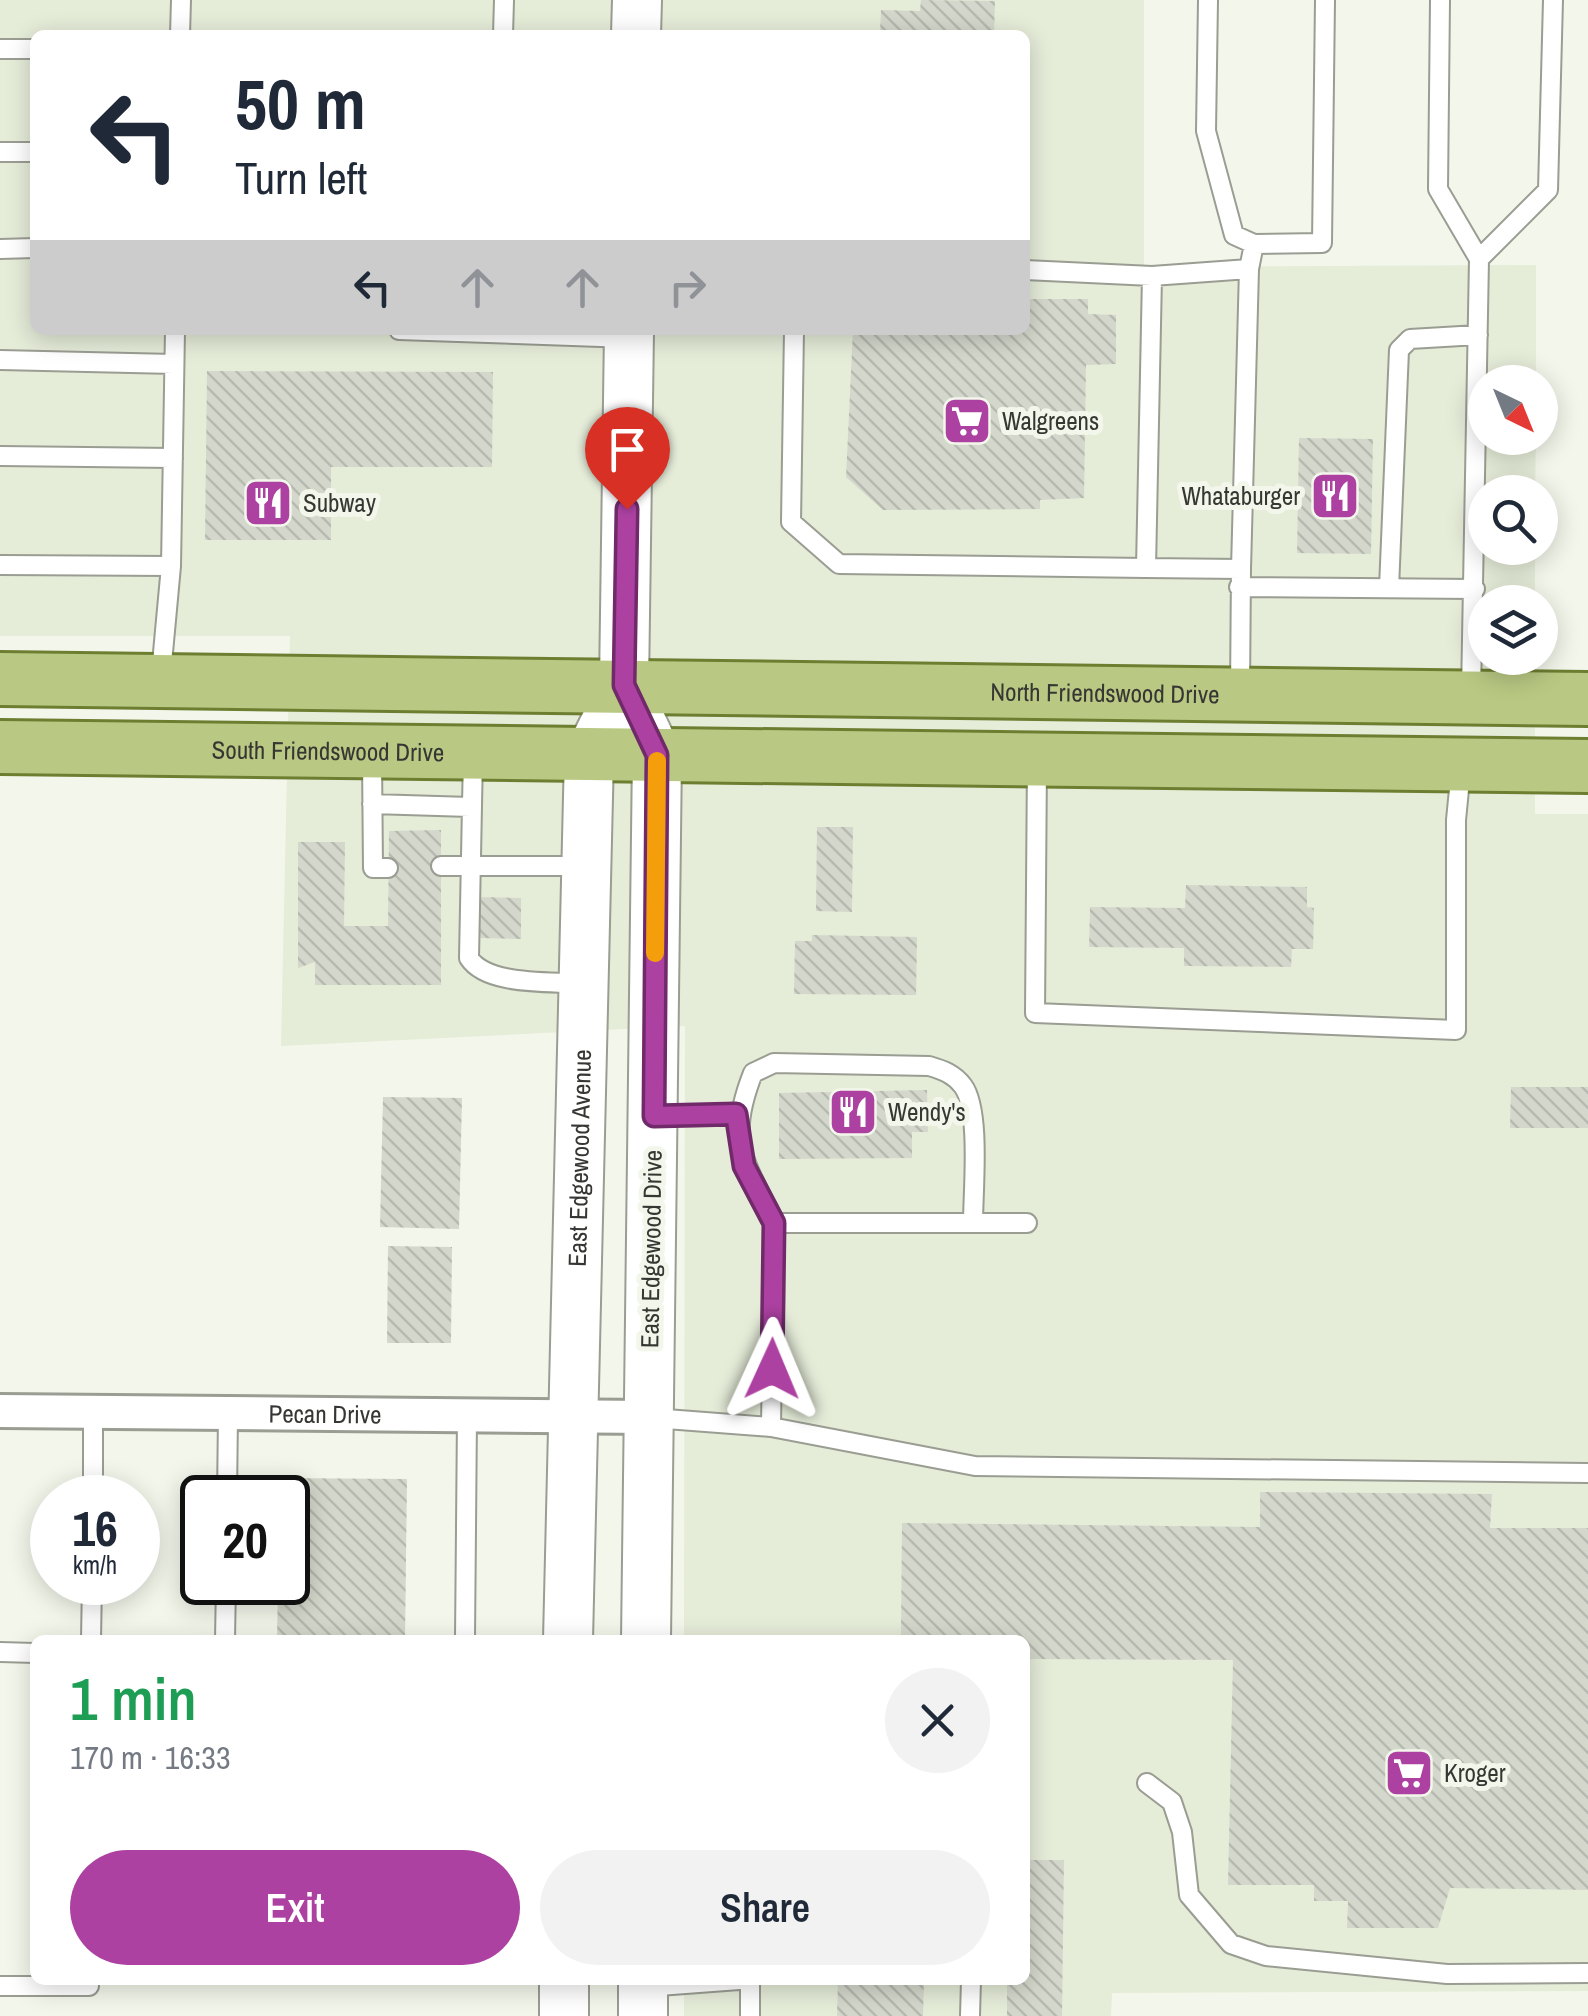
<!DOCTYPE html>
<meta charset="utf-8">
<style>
:root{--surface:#fff;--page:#f2f2f3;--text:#1f2937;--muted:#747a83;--accent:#ac41a1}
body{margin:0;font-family:"Archivo Narrow",sans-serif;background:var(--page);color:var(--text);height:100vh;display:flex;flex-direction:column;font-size:38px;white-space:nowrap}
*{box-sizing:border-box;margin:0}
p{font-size:32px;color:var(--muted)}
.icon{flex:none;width:55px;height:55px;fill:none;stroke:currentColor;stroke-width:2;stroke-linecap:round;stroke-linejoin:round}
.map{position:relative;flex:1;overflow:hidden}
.sheet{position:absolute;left:30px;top:1635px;width:1000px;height:350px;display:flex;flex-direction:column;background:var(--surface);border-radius:15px;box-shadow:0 5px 25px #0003}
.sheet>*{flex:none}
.banner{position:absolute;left:30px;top:30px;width:1000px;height:305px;border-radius:15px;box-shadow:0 5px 25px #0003;background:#fff;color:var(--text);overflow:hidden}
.needle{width:65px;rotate:137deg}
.buttons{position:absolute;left:1468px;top:365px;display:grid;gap:20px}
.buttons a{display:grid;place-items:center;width:90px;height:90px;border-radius:50%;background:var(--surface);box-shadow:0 5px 25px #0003;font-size:50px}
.speed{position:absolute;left:30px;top:1475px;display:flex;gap:20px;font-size:50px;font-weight:700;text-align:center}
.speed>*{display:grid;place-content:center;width:130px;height:130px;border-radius:50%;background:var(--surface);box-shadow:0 5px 25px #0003;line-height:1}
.speed small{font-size:25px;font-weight:400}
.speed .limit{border:5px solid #111;border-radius:15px;background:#fff;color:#111}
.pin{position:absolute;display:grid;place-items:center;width:85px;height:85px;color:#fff;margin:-102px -42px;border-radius:50% 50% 50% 0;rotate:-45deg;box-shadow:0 0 10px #0007}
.pin .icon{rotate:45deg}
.me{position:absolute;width:110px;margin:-55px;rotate:1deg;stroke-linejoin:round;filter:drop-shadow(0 0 8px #0008)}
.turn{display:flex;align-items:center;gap:35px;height:210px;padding:0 40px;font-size:45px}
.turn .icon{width:130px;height:130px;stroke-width:2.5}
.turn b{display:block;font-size:70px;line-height:85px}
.lanes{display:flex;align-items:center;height:95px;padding:0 40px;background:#0003;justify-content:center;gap:50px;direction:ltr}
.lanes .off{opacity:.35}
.round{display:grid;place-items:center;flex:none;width:105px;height:105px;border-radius:52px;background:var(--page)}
.head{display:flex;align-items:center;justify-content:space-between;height:170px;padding:0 40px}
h1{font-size:60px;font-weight:600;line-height:75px;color:#1e9e55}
.action{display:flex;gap:20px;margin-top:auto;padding:20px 40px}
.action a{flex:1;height:115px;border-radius:60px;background:var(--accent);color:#fff;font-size:40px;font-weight:600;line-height:115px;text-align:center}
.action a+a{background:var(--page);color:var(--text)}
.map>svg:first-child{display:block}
.built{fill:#e5ecd8;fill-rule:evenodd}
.building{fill:url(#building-back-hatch)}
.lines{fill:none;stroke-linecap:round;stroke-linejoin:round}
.lane-casing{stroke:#999d92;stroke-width:22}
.street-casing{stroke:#999d92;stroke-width:38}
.secondary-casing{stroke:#999d92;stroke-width:52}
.primary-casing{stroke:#6d7e31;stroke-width:58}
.lane{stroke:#fff;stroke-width:18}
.street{stroke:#fff;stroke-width:32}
.secondary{stroke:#fff;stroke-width:48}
.primary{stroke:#b9c983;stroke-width:52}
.route-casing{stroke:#702a69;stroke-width:25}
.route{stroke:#ac41a1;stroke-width:18}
.slow{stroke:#f59e0b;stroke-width:18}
.labels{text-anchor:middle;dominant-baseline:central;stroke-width:10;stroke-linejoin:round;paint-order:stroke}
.poi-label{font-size:25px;fill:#363733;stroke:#f3f7eb;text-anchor:start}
.street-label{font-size:25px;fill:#363733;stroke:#f3f7eb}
</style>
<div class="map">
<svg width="1588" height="2016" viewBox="0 0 1588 2016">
<defs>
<pattern id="building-back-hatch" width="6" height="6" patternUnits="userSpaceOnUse" patternTransform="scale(2.5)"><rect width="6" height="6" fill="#d4d8cc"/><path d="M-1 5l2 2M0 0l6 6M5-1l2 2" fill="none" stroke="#b7bab0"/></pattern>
</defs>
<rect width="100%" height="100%" fill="#f3f7eb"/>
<!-- built -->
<path class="built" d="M0 0H1144V267L1536 265V382H1485V438H1536L1535 492H1485V548H1535V602H1485V658H1535V814H1588V1991L1112 1993 1111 2016H684V1980H1025V1640H684L685 1026 281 1046 290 636H0ZM35 35H1025V330H35Z"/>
<!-- building -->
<path class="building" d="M921 0 995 1 994 35H880L881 10 920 11Z
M1025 299H1088V314L1116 315V364L1086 365 1084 498 1040 500V509L883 510 846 477 853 330H1025Z
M207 371 493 372 492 467H331V540H205Z
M1299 438 1373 439 1371 554 1297 553Z
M817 827H853L852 912 816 911Z
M441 830V985H315V962L298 968V842H345L344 926H388L389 831Z
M1186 885 1307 887V907L1314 908 1313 949H1292L1291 967 1184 966V948L1089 947 1090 907 1185 908Z
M480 897 521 898V939L478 938Z
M812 935 917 937 916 995 794 994 795 941H812Z
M1511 1087H1588V1128H1510Z
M927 1090 928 1132H912V1158L779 1159V1093Z
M383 1097 462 1098 459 1229 380 1227Z
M388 1246 452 1247 451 1343H387Z
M279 1478 407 1479 405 1640H277L278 1582H288V1498H278Z
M1260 1492 1492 1494 1490 1528H1588V1890L1450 1888 1438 1928H1347L1348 1901H1314V1885H1228L1233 1660 1025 1659V1640H901L902 1523 1260 1527Z
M1025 1860H1064L1062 2016H1007V1980H1025Z
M838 1980H924L923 2016H837Z"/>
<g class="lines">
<!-- lane casing -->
<g class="lane-casing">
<path id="lane" d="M1208 0 1206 131 1234 235 1254 244 1322 243 1325 0
M1440 0 1438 189 1479 259 1471 694
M180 35 181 0
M503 35 504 0
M0 49H35
M0 152H35
M0 249 35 248
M1479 259 1548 190 1553 0
M1152 276 1249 269
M399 330 629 338
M794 330 791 522 839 564 1146 568 1152 276 1025 270
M0 360 174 364
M0 456 173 458
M0 565 171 566 161 674
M171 566 175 330
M1146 568 1241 569 1240 691
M1241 569 1249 269 1254 244
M1239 587 1475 589
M1389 588 1399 350 1410 339 1478 335
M473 755 469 958C487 986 551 981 582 984
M372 758 373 868H388
M1037 762 1035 1013 1456 1030V820L1461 769
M372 804 470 807
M441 866H585
M654 1116 737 1114
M774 1223C745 1159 725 1144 753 1073L774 1063 929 1066C943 1070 954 1074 963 1086 981 1110 973 1191 973 1223
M653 1418 771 1427 975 1466 1588 1473
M771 1427 774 1223H1027
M93 1498V1412
M227 1498 228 1414
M91 1640 92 1582
M225 1640 226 1582
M465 1640 467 1416
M0 1652 35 1653
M1147 1783 1172 1802 1182 1832 1189 1895 1231 1944 1266 1956 1447 1974 1588 1973
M0 1986H89V1980
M645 1987 739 1980
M750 2016V1980
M970 2016 971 1980"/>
</g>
<!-- street casing -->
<g class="street-casing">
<g id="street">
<path id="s1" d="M0 1411 648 1417"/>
</g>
</g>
<!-- secondary casing -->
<g class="secondary-casing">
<g id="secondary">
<path d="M636 35 637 0"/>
<path d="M629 330 624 685 657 755 646 1640"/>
<path id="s2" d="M568 1640 589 755 624 685"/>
<path d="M564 2016V1980"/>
<path d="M643 2016V1980"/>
</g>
</g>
<!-- primary casing -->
<g class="primary-casing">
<g id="primary">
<path id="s3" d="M0 679 1588 699"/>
<path id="s4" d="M0 747 1588 766"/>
</g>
</g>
<!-- lane -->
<use href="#lane" class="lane"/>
<!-- street -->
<use href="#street" class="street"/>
<!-- secondary -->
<use href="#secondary" class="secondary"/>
<!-- primary -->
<use href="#primary" class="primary"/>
</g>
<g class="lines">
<!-- route casing -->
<g class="route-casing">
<path id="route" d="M627 509 624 685 657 755 654 1116 736 1114 744 1166 774 1223 772 1369"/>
</g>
<!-- route -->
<use href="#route" class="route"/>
<!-- slow -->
<path class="slow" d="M655 953 657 761"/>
</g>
<!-- icons -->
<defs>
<g id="supermarket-square" transform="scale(2.5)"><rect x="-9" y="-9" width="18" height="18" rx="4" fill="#ac41a1" stroke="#f3f7eb"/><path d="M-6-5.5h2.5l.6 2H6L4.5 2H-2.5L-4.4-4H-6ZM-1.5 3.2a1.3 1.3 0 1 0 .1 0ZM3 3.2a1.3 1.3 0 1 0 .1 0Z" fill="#fff"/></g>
<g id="restaurant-square" transform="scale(2.5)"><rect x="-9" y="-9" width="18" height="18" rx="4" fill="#ac41a1" stroke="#f3f7eb"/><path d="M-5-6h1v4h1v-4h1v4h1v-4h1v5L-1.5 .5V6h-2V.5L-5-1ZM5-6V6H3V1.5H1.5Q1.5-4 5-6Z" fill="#fff"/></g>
</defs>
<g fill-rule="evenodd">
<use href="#supermarket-square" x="967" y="421"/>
<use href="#restaurant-square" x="1335" y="496"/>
<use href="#restaurant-square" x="268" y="503"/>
<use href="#restaurant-square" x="853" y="1112"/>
<use href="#supermarket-square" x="1409" y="1773"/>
</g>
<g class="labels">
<!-- poi labels -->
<g class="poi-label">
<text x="1002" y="421">Walgreens</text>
<text x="1300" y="496" text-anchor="end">Whataburger</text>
<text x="303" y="503">Subway</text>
<text x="888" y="1112">Wendy's</text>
<text x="1444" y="1773">Kroger</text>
</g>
<!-- street labels -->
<g class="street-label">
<text stroke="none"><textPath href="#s3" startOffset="1105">North Friendswood Drive</textPath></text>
<text stroke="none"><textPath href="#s4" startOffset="328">South Friendswood Drive</textPath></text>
<text stroke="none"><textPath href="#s2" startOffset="482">East Edgewood Avenue</textPath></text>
<text transform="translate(651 1249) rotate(-89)">East Edgewood Drive</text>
<text stroke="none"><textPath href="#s1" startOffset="325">Pecan Drive</textPath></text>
</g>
</g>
</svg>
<div class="buttons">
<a><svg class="needle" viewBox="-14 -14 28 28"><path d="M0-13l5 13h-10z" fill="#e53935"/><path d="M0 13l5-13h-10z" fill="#747a83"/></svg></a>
<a><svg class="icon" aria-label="search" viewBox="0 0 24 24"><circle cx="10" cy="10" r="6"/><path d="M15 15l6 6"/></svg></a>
<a><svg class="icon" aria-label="layers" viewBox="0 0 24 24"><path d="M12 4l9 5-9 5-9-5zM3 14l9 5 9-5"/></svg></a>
</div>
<div class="speed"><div>16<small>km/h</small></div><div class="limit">20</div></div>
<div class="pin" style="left:627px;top:509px;background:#d93025"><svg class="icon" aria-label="arrive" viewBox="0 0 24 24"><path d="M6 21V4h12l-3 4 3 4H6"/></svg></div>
<svg class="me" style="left:772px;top:1369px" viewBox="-20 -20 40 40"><path d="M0-17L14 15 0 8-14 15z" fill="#ac41a1" stroke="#fff" stroke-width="4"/></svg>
<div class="banner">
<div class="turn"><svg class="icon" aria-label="left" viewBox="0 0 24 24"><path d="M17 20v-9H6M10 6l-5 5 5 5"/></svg><div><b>50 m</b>Turn left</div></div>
<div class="lanes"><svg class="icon" aria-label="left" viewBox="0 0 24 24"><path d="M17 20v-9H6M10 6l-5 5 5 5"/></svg><svg class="icon off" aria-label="ahead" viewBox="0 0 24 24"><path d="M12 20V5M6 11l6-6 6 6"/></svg><svg class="icon off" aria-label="ahead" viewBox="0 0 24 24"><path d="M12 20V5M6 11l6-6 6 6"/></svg><svg class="icon off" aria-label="right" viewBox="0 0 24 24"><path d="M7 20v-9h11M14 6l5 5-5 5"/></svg></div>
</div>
<section class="sheet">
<div class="head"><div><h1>1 min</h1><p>170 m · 16:33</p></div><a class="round"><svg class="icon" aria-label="close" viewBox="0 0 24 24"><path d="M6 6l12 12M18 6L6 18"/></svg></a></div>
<div class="action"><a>Exit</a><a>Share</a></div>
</section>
</div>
